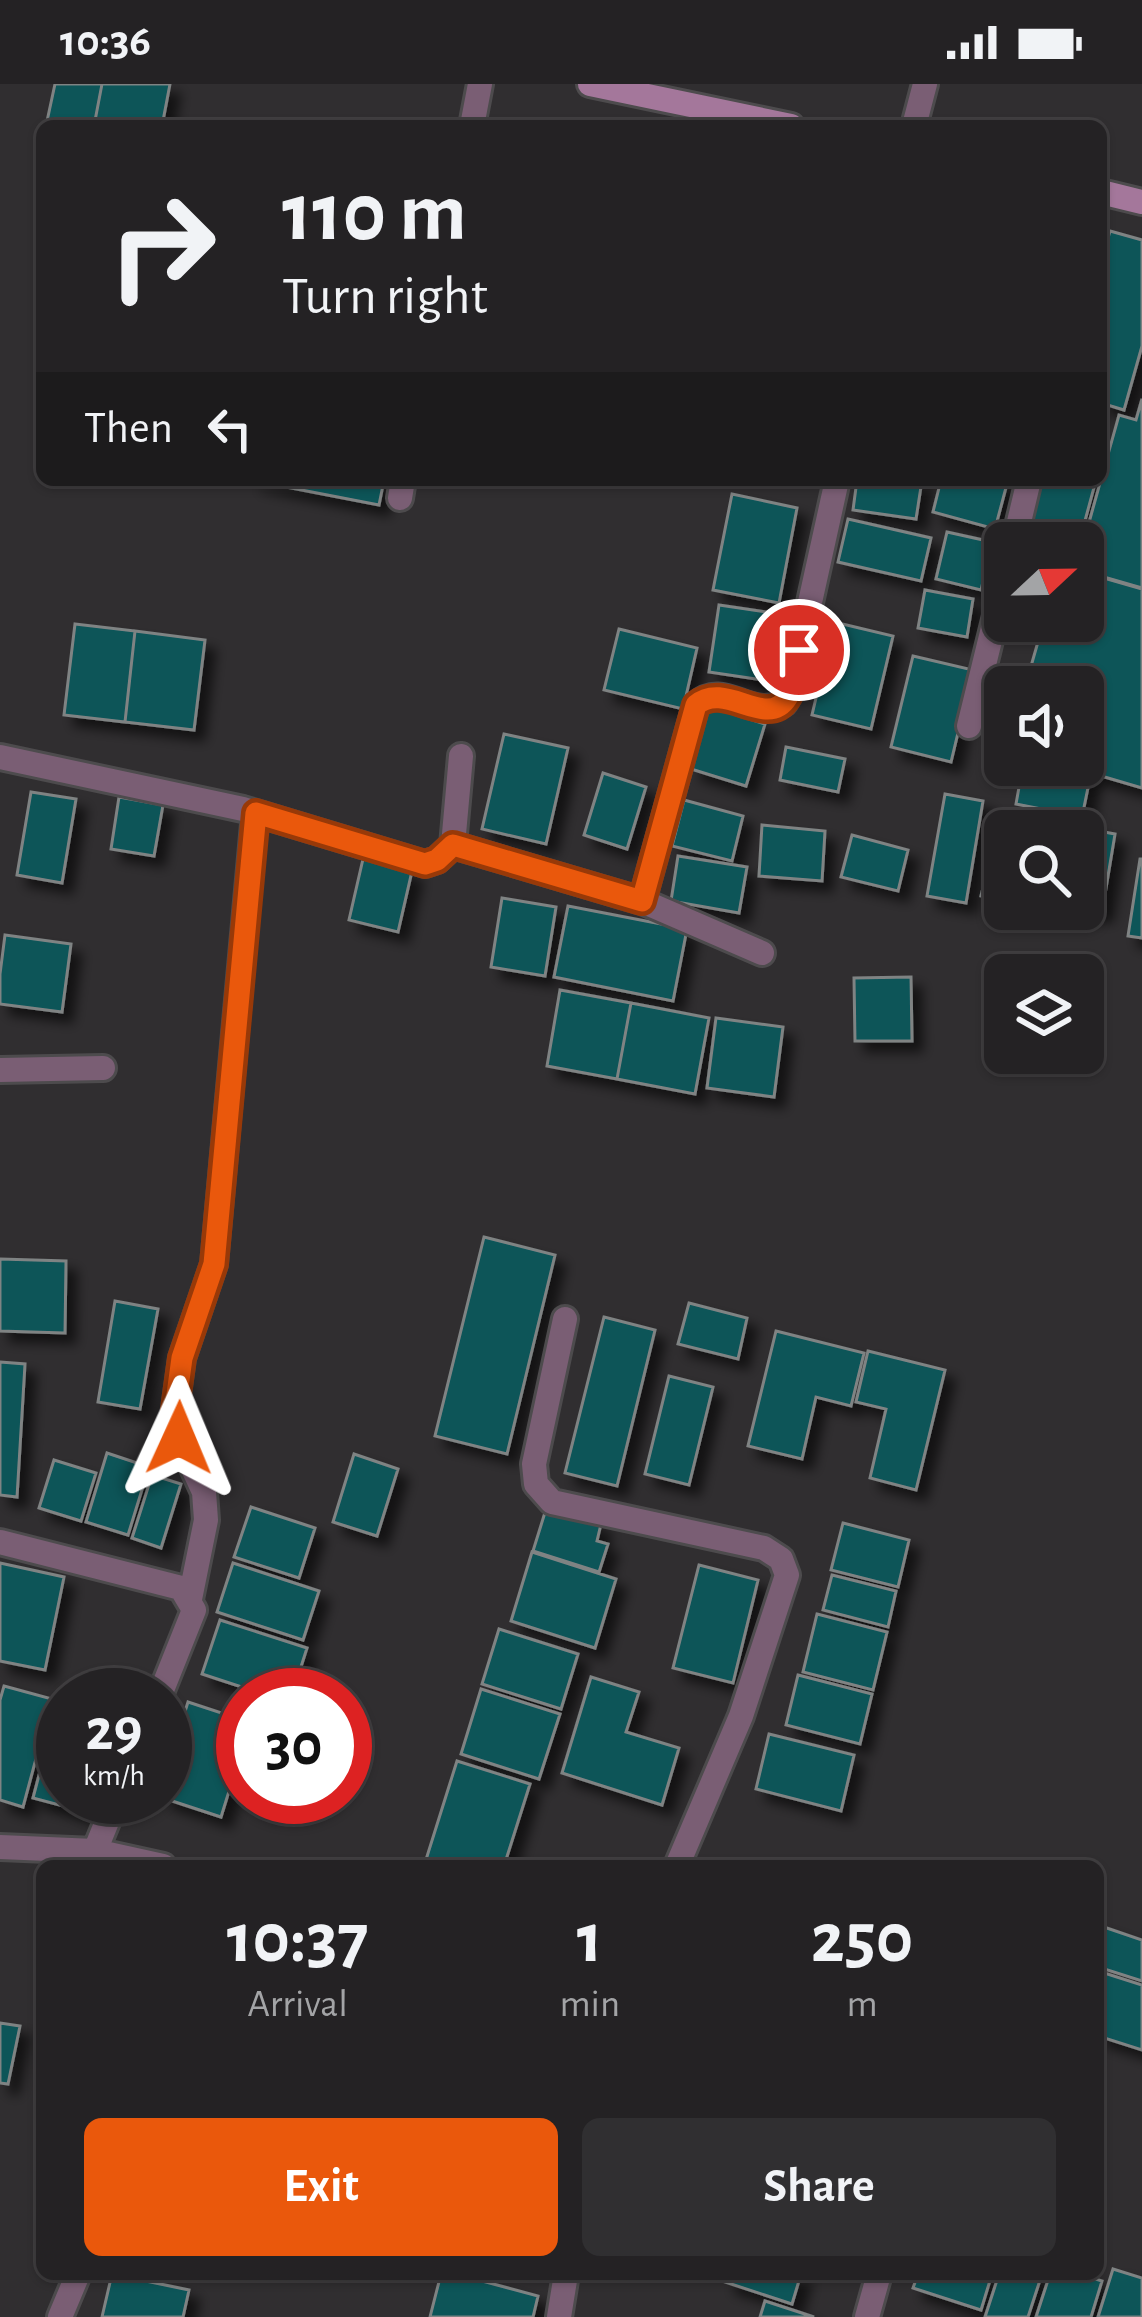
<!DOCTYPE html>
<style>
:root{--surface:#242224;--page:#302f31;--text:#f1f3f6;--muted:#a3a4a6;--line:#413f41;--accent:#ea580c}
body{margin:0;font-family:"Alegreya Sans",sans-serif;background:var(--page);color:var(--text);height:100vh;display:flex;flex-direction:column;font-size:45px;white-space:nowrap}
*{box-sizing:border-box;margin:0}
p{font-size:39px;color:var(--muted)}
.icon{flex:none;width:66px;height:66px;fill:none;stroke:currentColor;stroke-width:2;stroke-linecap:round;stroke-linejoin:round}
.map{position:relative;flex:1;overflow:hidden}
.details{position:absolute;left:36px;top:1776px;width:1068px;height:420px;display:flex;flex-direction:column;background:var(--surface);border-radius:18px;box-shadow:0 3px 9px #0004,0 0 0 3px var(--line)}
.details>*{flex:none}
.banner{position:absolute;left:36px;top:36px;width:1071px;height:366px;border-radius:18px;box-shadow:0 3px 9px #0004,0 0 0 3px var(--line);background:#242224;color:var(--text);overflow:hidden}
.needle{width:78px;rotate:68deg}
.tools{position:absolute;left:984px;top:438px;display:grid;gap:24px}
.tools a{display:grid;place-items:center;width:120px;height:120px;border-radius:18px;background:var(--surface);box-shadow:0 3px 9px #0004,0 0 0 3px var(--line);font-size:60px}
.speed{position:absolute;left:36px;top:1584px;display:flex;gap:24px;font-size:60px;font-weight:700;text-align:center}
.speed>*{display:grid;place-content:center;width:156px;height:156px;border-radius:50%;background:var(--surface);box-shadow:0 3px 9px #0004,0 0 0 3px var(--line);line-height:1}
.speed small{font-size:30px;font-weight:400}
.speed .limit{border:18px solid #d22;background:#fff;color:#111}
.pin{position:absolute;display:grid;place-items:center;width:102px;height:102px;color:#fff;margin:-51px;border:6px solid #fff;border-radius:50%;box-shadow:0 3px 12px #0007}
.me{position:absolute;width:132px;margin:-66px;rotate:1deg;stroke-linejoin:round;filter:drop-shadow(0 0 9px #0008)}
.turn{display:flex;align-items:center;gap:42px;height:252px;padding:0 48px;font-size:54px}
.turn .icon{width:156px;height:156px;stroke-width:2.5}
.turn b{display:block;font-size:84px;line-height:102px}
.then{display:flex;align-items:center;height:114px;padding:0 48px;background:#0003;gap:24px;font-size:45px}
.eta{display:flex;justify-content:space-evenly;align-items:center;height:204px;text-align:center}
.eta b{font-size:72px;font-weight:600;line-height:84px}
.action{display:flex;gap:24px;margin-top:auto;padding:24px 48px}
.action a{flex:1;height:138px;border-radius:18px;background:var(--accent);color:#fff;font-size:48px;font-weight:600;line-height:138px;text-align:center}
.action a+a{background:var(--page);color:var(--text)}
.status{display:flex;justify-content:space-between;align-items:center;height:84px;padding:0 60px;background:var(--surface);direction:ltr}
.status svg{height:33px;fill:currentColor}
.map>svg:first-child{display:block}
.building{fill:#095459;stroke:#7f8383;stroke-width:3;filter:url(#shadow)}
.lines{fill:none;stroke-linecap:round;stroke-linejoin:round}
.street-casing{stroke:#4d4b4d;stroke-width:30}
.secondary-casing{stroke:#4d4b4d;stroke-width:30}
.street{stroke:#7a5e74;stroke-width:24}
.secondary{stroke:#a4779b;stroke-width:24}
.route-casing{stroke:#983908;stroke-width:30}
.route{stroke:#ea580c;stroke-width:21}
</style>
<div class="status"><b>10:36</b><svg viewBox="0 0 49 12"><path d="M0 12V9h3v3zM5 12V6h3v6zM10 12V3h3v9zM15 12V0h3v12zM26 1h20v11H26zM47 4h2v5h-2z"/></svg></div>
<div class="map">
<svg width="1142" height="2233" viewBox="0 0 1142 2233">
<defs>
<filter id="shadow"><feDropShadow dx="10" dy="10" stdDeviation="6" flood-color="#0009"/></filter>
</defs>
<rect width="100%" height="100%" fill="#302e30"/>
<!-- building -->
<path class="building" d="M55 0H102L94 42H46Z
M102 0H170L162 42H94Z
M1110 147 1142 156V262L1124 326 1101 319V179Z
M1142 315V504L1083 487V460L1119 331 1136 336Z
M250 396H384L379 421Z
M857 396H922L916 435 853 426Z
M941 396H1008L995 445 933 428Z
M1037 396H1096L1079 459H1020Z
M732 410 797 424 779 519 713 506Z
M848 435 931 454 921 497 838 478Z
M947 448 992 458 981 506 936 495Z
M1083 488 1142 505V704L1064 681H1083V603H1025L1044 537H1083Z
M925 506 973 515 967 553 918 544Z
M719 521 786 531 776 598 709 588Z
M834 538 893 552 871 645 812 631Z
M75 540 135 547 125 638 64 631Z
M619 545 697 564 683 625 604 606Z
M135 547 205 556 194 646 125 638Z
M913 572 973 586 951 678 891 663Z
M709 622 765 640 746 702 691 685Z
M504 650 568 664 546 760 482 745Z
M786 663 845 675 838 708 780 696Z
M1023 681H1052L1091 689 1082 733 1016 720Z
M603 689 646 703 627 765 584 751Z
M31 708 76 715 62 799 17 791Z
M945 710 983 717 966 819 927 812Z
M119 713 163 721 154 772 111 765Z
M684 716 743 732 732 777 672 762Z
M1049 738 1115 750 1102 828 1083 825V747H1047Z
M762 741 825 747 822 797 759 792Z
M997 748 1005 750V818L981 812Z
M852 751 908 766 898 807 841 793Z
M678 772 747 783 739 829 671 817Z
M363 775 412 787 398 848 349 836Z
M1140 775H1142V854L1128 852Z
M502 814 556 823 545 892 491 883Z
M568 822 687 845 673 917 554 893Z
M5 851 71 860 62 928 0 920V890Z
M911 893 912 957H855L854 894Z
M560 906 631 919 617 995 547 982Z
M631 919 709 934 695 1010 617 995Z
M716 934 783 943 774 1013 707 1004Z
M484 1153 555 1171 507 1370 435 1352Z
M0 1175 66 1177 65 1249 0 1247Z
M115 1217 158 1225 140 1325 98 1318Z
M689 1219 747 1234 738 1275 678 1260Z
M604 1233 655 1246 617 1402 565 1389Z
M776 1247 864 1269 851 1322 816 1313 802 1375 748 1362Z
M868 1267 945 1286 916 1406 870 1394 886 1325 856 1318Z
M0 1278 25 1280 17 1413 0 1411Z
M669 1292 713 1303 689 1401 645 1390Z
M107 1369 149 1383 128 1451 86 1438Z
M354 1370 398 1385 377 1452 333 1438Z
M54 1376 96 1389 81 1437 39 1424Z
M152 1391 181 1400 161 1464 132 1454Z
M547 1422 601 1440 597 1457 608 1460 599 1488 533 1467Z
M251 1423 315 1444 299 1494 234 1473Z
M843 1439 909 1456 898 1503 831 1486Z
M532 1468 616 1495 595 1564 511 1537Z
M0 1479 64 1493 45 1586 0 1577Z
M233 1479 319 1507 303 1556 217 1528Z
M699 1481 758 1496 733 1599 673 1584Z
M832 1491 896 1507 888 1543 823 1526Z
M817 1530 887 1548 873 1606 803 1588Z
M220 1536 307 1564 292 1611H266L202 1590Z
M499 1545 578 1570 561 1625 482 1600Z
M798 1591 872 1610 860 1660 786 1641Z
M591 1593 639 1608 626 1648 679 1664 662 1721 562 1689Z
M4 1602 52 1615 23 1723 0 1716V1616Z
M481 1605 560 1630 539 1695 461 1670Z
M59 1615 63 1616V1713H98L93 1730 33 1714Z
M188 1618 243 1636V1662L221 1733 160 1713H165V1691Z
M769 1650 854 1671 841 1727 756 1705Z
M457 1677 530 1700 504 1782H424Z
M1098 1841 1142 1856V1897L1098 1883Z
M1098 1887 1142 1901V1966L1098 1952Z
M0 1939 20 1942 8 2000 0 1999Z
M1113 2185 1142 2194V2233H1098Z
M112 2190 189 2206 183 2233H102Z
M441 2190H456L538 2212 533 2233H430Z
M727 2190H801L792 2220 725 2198Z
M918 2190H992L981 2226 913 2204Z
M999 2190H1042L1028 2233H985Z
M1050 2190H1080L1102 2197 1091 2233H1036Z
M765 2217 814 2233H760Z"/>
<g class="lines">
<!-- street casing -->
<g class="street-casing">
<path id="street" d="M472 42 480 0
M914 42 925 0
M400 414 403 396
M1014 459 1029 396
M969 642 1005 495
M0 673 243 725 425 780 437 776 453 761 461 672
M453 761 642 817 762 869
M642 817 696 621C726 595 748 638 784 619L790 609 837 396
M0 986 103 984
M565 1235 534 1380 536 1400 552 1418 764 1464 781 1475 787 1491 741 1632 677 1782
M0 1458 181 1504 194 1526 160 1611
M190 1515 206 1436 204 1408 179 1354 175 1325 182 1274 214 1180 255 729
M0 1763 95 1767 163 1782
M95 1767 117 1713
M60 2233 78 2190
M559 2233 566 2190
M867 2233 879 2190"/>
</g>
<!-- secondary casing -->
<g class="secondary-casing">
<path id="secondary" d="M590 0 791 42
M1101 108 1142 118"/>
</g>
<!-- street -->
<use href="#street" class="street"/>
<!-- secondary -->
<use href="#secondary" class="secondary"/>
</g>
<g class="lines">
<!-- route casing -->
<g class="route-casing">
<path id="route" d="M179 1354 175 1325 182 1274 214 1180 256 729 425 780 437 776 453 761 642 817 696 621C725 596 767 646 787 614 795 602 796 581 799 566"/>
</g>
<!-- route -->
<use href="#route" class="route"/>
</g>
</svg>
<div class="tools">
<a><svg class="needle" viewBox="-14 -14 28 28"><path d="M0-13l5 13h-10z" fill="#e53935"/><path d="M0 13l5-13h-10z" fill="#a3a4a6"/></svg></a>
<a><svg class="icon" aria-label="sound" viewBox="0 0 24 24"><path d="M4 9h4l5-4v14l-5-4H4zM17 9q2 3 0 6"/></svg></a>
<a><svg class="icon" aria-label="search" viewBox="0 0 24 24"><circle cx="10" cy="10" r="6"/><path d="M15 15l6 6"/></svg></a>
<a><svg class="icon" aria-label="layers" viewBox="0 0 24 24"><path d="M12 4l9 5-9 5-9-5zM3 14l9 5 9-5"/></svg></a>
</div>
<div class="speed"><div>29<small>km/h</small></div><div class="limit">30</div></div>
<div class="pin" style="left:799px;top:566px;background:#d93025"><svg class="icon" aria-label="arrive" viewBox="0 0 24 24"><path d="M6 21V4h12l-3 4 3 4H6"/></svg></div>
<svg class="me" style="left:179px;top:1354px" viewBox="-20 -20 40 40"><path d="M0-17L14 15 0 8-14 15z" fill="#ea580c" stroke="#fff" stroke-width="4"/></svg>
<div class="banner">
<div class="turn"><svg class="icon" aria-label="right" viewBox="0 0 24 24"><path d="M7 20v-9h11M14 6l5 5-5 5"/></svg><div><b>110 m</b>Turn right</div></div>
<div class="then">Then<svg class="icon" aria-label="left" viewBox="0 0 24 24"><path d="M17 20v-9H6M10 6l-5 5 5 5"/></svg></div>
</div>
<section class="details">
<div class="eta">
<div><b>10:37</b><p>Arrival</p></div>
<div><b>1</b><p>min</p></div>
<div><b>250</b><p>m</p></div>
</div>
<div class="action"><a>Exit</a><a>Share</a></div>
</section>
</div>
